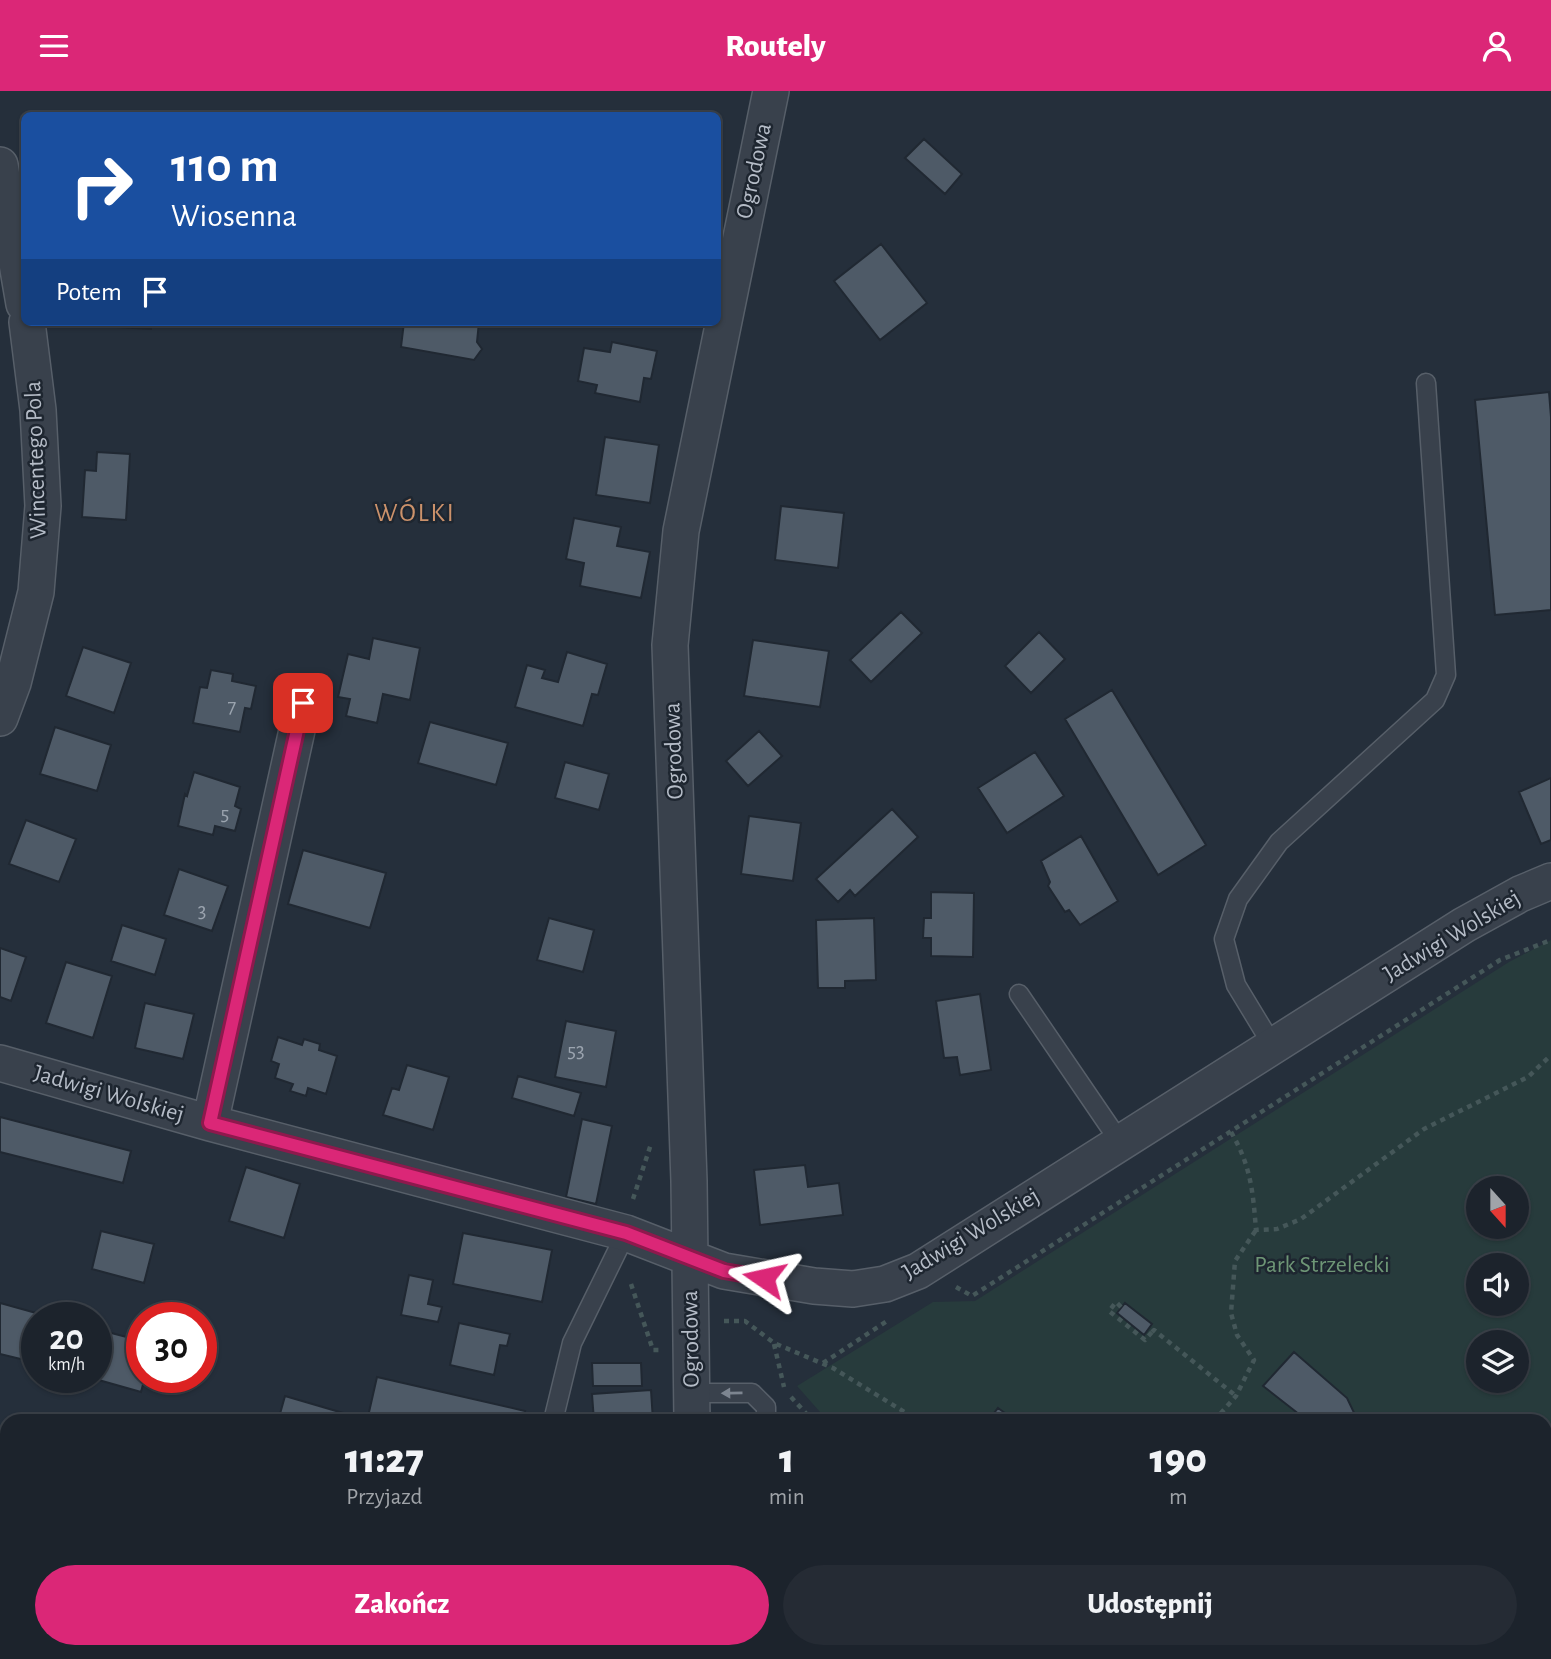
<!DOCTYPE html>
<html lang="pl">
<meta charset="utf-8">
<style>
:root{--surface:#1c232c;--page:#252b34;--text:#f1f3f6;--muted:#a0a4a9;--line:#3a4048;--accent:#db2777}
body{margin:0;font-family:"Alegreya Sans",sans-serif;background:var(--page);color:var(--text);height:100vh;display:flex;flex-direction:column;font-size:26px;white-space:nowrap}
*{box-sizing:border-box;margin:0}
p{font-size:23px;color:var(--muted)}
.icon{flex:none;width:38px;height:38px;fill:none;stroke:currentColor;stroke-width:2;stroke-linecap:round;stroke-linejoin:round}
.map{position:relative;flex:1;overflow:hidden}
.drawer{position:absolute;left:0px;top:1323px;width:1552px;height:245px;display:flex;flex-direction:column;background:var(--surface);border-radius:21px 21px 0 0;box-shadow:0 2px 5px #0004,0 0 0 2px var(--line)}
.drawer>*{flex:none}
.banner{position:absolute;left:21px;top:21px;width:700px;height:214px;border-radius:10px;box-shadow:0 2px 5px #0004,0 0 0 2px var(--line);background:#1a4fa0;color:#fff;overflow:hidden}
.needle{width:46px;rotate:159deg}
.controls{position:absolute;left:1466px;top:1085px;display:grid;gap:14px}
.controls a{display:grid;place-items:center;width:63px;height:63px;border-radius:50%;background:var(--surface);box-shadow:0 2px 5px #0004,0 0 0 2px var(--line);font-size:35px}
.speed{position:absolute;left:21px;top:1211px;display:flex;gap:14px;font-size:35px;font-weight:700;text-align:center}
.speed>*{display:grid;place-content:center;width:91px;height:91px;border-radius:50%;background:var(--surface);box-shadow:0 2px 5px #0004,0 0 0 2px var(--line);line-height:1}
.speed small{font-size:18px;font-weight:400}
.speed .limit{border:10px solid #d22;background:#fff;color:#111}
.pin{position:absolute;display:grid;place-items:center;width:60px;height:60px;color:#fff;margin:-30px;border-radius:14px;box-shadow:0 4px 10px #0006}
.me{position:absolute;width:77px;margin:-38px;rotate:281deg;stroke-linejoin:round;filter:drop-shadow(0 0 5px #0008)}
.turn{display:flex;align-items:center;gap:24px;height:147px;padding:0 35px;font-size:32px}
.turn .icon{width:91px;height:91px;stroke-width:2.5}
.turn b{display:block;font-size:49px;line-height:60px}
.then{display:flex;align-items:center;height:66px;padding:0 35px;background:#0003;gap:14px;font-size:26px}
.eta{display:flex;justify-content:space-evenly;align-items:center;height:119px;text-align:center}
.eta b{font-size:42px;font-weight:800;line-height:49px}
.cta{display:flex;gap:14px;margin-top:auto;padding:14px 35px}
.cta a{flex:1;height:80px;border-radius:42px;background:var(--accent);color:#fff;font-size:28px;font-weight:800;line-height:80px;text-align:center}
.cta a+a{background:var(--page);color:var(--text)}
header{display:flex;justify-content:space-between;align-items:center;height:91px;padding:0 35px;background:var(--accent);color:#fff;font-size:32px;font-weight:800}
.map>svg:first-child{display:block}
.green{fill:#273b3c;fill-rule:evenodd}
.building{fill:#4e5a67;stroke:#202832;stroke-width:2}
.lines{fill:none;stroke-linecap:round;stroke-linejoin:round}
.service-casing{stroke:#575f69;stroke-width:21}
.minor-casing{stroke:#575f69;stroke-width:38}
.path{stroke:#455759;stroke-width:4.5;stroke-dasharray:5 5;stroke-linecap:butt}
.service{stroke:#39414c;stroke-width:18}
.minor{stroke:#39414c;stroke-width:35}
.oneway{fill:#7d8590}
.route-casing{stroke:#8e194d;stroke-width:18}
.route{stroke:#db2777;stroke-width:12}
.labels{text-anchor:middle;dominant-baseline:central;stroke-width:5;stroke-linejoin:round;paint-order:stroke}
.number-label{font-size:21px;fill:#9ba4af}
.street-label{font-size:24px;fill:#b5bcc7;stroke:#1e2630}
.park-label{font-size:24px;fill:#6e9676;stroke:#1e2630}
.neighbourhood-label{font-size:26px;letter-spacing:2px;fill:#cc926b;stroke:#1e2630}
</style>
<header><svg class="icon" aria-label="menu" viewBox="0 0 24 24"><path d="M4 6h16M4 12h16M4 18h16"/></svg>Routely<svg class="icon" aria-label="person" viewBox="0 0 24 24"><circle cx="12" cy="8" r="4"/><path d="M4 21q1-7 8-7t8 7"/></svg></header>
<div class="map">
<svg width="1551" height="1568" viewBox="0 0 1551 1568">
<rect width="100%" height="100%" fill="#252f3b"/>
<!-- green -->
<path class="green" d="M1551 849V1568H832V1561H1545V1330H828L797 1295 933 1211 975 1210 1509 871ZM1479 1097H1517V1136H1479ZM1479 1174H1517V1213H1479ZM1479 1251H1517V1290H1479Z"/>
<!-- building -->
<path class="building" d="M924 48 962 83 945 103 905 67Z
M881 153 927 212 880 249 834 190Z
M100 231H151V238L100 235Z
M402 231H479L477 251 482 258 474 269 401 256 404 231Z
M612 251 657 260 651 288 644 287 640 311 595 302 597 294 578 290 584 257 610 261Z
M1549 301 1551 326V519L1495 524 1475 309Z
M605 346 659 354 650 412 596 404Z
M97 361 130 363 126 429 82 426 85 379 96 380Z
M781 415 844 422 838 477 775 469Z
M574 427 621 436 617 455 650 461 641 507 580 495 584 472 566 468Z
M901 521 922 542 871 591 850 569Z
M1039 541 1065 568 1031 602 1005 575Z
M373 547 420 557 410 609 383 603 377 632 346 625 350 608 338 606 348 563 369 568Z
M753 549 829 560 820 616 744 605Z
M83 556 131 572 114 622 66 605Z
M567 561 607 573 598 604 592 603 583 635 515 616 527 574 545 579 542 587 558 591Z
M211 579 233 583 232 590 256 595 251 618 245 617 240 641 193 632 200 596 207 597Z
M1112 599 1206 754 1158 784 1065 628Z
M430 631 508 652 496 694 418 672Z
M55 636 111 654 97 700 40 683Z
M759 640 782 665 748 695 726 670Z
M1035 661 1064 705 1007 742 978 697Z
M565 671 609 683 599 719 555 707Z
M194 681 240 696 235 715 241 718 235 740 215 735 213 744 178 735 185 703 187 705Z
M1551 687V749L1541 753 1519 701Z
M892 718 918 746 855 805 850 799 838 811 816 788Z
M749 725 801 732 793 790 741 783Z
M26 729 76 748 59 791 9 773Z
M1081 745 1118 810 1080 834 1069 819 1065 821 1048 795 1050 791 1041 770Z
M303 759 386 782 370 837 288 813Z
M179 778 228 795 212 840 164 824Z
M931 801 974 802 973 866 931 865V847H923L924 827H931Z
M549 827 594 839 583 881 537 869Z
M874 827 876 889 845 890V897H818L816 829Z
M122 834 166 848 155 884 111 870Z
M0 857 26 866 11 910 0 906Z
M66 871 112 885 93 947 46 932Z
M980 903 991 979 960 984 957 966 944 967 936 910Z
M145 912 194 923 183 968 135 957Z
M566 930 616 940 606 996 555 986Z
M278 946 302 954 304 948 320 953 319 959 337 965 326 1003 308 997 306 1005 290 1000 293 993 275 987 279 973 271 970Z
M407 974 449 986 433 1039 383 1024 392 997 399 999Z
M518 985 581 1002 574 1025 512 1007Z
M0 1026 131 1060 123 1092 0 1061Z
M582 1028 612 1035 596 1113 566 1106Z
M805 1074 808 1096 839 1092 843 1124 760 1134 754 1079Z
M246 1076 300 1093 284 1147 229 1130Z
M101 1140 154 1153 144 1192 92 1178Z
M463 1142 552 1159 542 1211 453 1193Z
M409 1184 433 1189 428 1213 442 1216 438 1231 401 1224Z
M0 1212 54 1227H37V1272L0 1263Z
M1125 1212 1152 1233 1144 1244 1117 1222Z
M459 1232 510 1243 507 1255 500 1254 494 1284 450 1274Z
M96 1238 142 1250V1286H145L141 1301 88 1286H96Z
M1294 1261 1347 1307 1358 1330H1305L1304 1327 1263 1295Z
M592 1272H641L642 1295H593Z
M377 1286 525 1320 522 1330H367Z
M651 1299 653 1330H594L592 1303Z
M285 1305 343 1322 340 1330H278Z
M998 1317 1016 1330H988Z
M404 1561H467L465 1568H402Z"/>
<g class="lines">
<!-- service casing -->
<g class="service-casing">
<path id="service" d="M1019 903 1120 1051
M1273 955 1236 894 1224 848 1238 808 1279 751 1435 609 1446 584 1426 292
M692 1302H752L766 1316V1330
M553 1330 572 1252 626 1142
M0 1523 7 1525
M121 1561 153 1568
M528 1561V1568
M610 1561V1568
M770 1561V1568"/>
</g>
<!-- minor casing -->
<g class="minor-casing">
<path id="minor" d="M0 74 24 213
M0 627 13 592 36 501 43 415 38 319 27 231
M0 972 210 1032 626 1142 724 1180 814 1195 853 1198 885 1193 918 1180 1464 834 1520 803 1551 790
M210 1032 303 612
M692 1330 689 1090 670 554 681 440 771 0
M695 1561V1568"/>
</g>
<!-- path -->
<path class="path" d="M1231 1041C1251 1075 1253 1101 1256 1139L1277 1138 1301 1128 1424 1038 1528 986 1551 964
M633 1108 651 1053
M631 1193 653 1259H659
M956 1196 972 1205 1500 869 1551 849
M1121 1216 1116 1211 1109 1220 1145 1249 1152 1241 1149 1238
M724 1230H745L774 1252 833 1277 919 1330
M1152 1241 1154 1239 1236 1305
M774 1253 784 1296
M823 1272 887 1230
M791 1306 813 1330
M1214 1330 1236 1305 1254 1269 1237 1244 1231 1222 1235 1170 1256 1139
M821 1561V1568
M967 1561 968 1568
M1213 1561 1244 1568
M1278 1561 1286 1568
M1002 1568 1005 1561"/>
<!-- service -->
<use href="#service" class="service"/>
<!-- minor -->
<use href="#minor" class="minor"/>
</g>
<!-- one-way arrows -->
<defs><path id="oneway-solid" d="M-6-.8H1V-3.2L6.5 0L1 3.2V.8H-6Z" transform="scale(1.75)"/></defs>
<use class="oneway" href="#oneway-solid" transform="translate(732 1302) rotate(179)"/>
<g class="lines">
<!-- route casing -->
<g class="route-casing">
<path id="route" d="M303 612 210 1032 626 1142 724 1180 764 1187"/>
</g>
<!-- route -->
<use href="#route" class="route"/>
</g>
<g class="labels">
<!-- number labels -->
<g class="number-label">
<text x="232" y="615">7</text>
<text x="225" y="722">5</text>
<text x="202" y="819">3</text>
<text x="576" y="959">53</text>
</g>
<!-- street labels -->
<g class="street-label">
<text transform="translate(754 80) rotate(-78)">Ogrodowa</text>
<text transform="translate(36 369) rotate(-92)">Wincentego Pola</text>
<text transform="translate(674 660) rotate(-92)">Ogrodowa</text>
<text transform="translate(1452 845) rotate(-31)">Jadwigi Wolskiej</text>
<text transform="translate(109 1003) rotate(16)">Jadwigi Wolskiej</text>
<text transform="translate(971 1143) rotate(-31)">Jadwigi Wolskiej</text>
<text transform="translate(691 1248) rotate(-91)">Ogrodowa</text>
</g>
<!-- park labels -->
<g class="park-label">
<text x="1322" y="1174">Park Strzelecki</text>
</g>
<!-- neighbourhood labels -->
<g class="neighbourhood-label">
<text x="415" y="422">WÓLKI</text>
</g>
</g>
</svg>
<div class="controls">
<a><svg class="needle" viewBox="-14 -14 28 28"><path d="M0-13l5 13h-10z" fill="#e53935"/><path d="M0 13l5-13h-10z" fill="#a0a4a9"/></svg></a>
<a><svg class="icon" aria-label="sound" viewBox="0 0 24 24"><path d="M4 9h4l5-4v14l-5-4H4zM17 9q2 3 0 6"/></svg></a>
<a><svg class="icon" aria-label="layers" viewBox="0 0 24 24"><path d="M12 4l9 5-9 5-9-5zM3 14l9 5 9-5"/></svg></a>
</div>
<div class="speed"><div>20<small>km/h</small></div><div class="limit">30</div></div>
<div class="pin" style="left:303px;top:612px;background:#d93025"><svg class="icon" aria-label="arrive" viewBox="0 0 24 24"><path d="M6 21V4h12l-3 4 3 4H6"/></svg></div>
<svg class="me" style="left:764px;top:1187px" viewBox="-20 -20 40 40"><path d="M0-17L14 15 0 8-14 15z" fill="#db2777" stroke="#fff" stroke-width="4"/></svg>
<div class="banner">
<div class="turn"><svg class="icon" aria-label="right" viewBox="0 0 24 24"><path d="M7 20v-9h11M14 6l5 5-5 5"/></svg><div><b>110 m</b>Wiosenna</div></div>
<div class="then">Potem<svg class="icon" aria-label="arrive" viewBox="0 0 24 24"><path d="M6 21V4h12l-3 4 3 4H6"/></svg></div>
</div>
<section class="drawer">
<div class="eta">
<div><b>11:27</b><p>Przyjazd</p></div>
<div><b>1</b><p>min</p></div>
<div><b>190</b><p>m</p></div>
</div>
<div class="cta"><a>Zakończ</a><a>Udostępnij</a></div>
</section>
</div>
